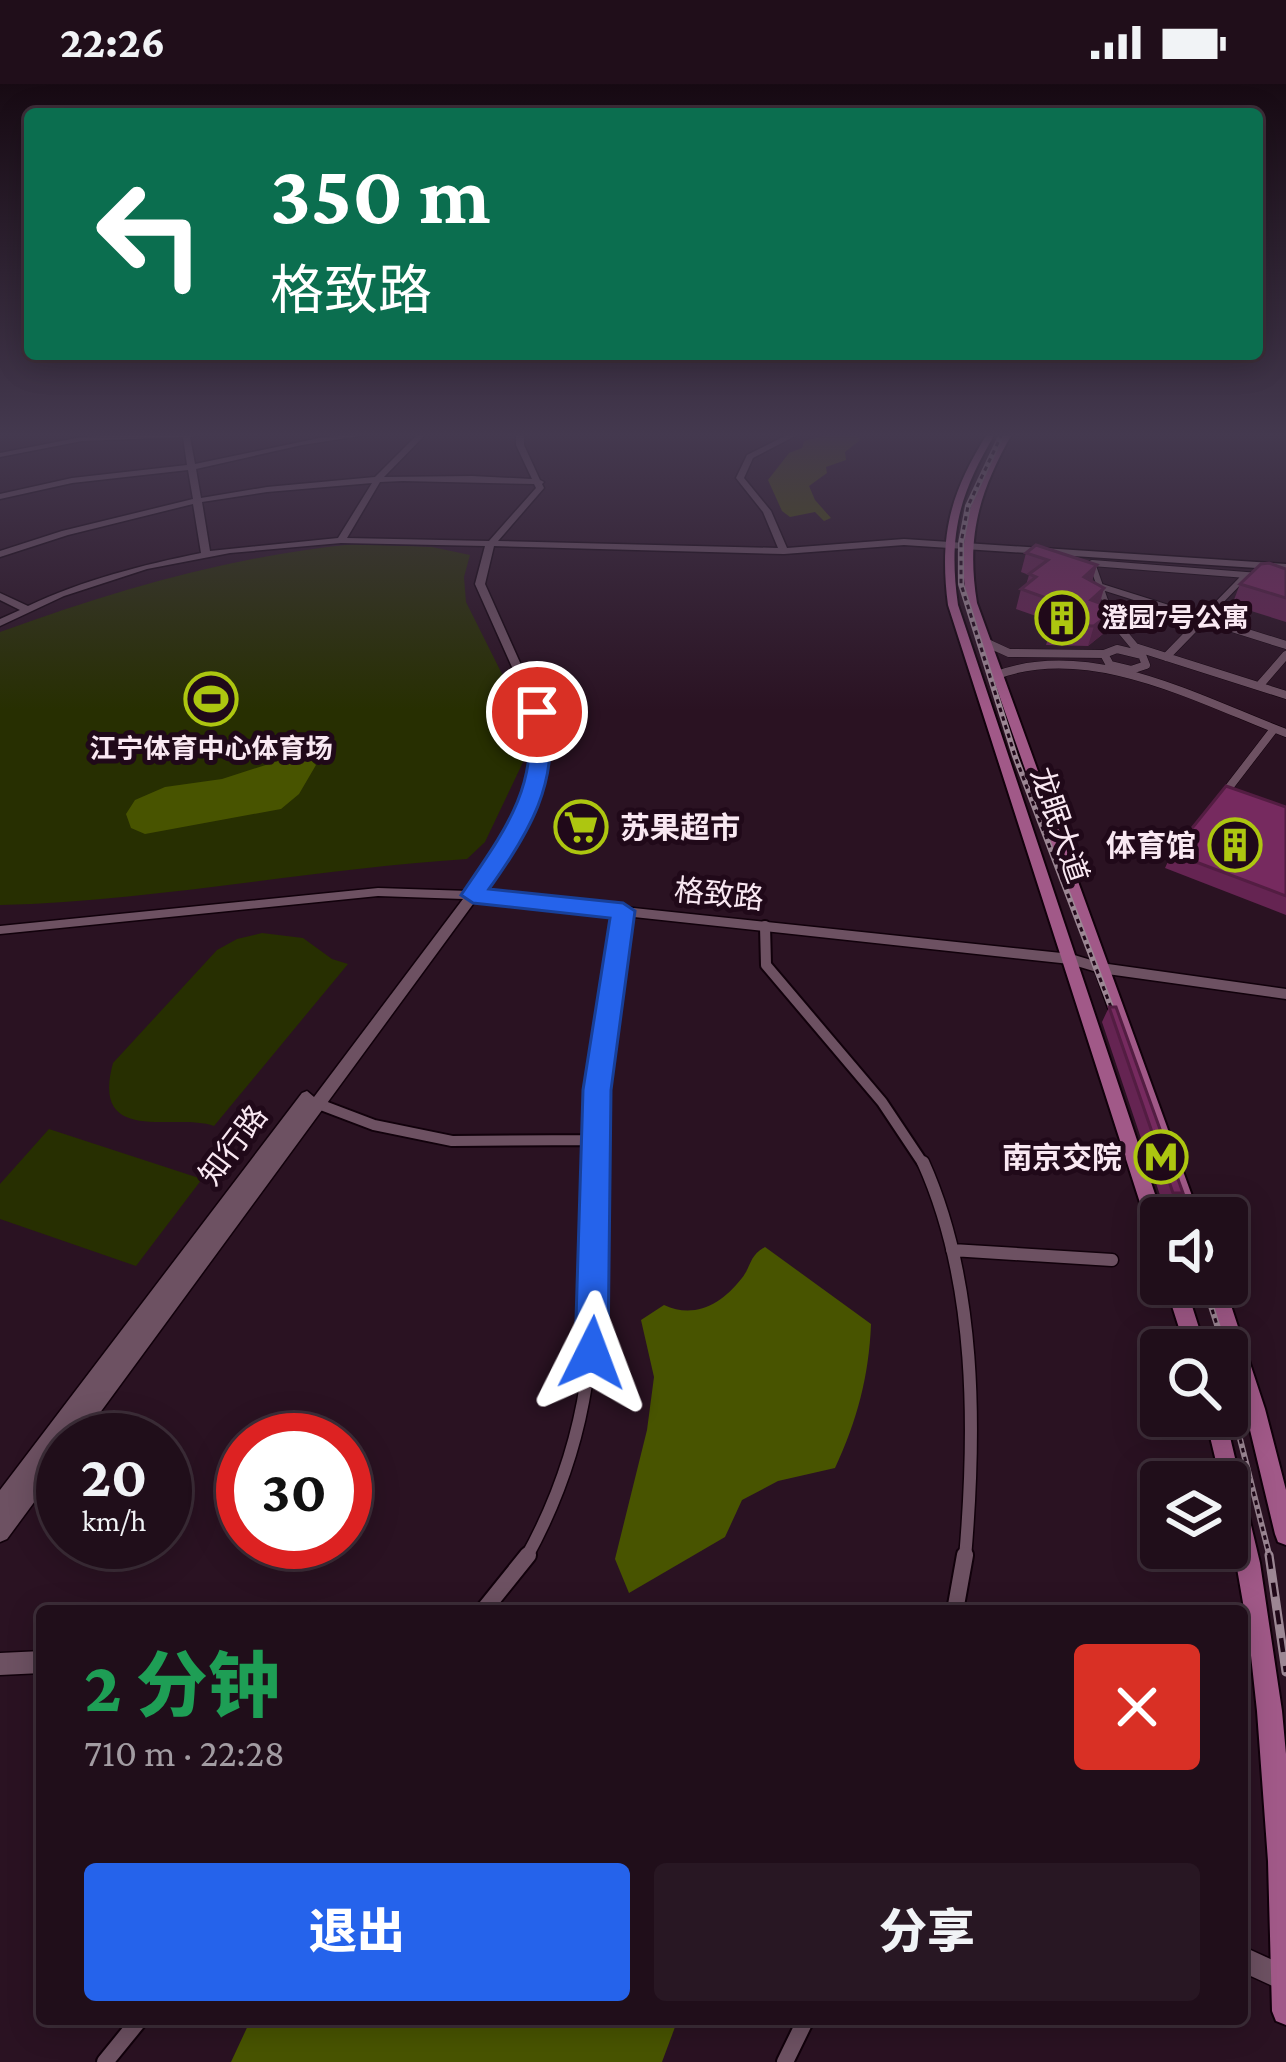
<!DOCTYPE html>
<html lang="zh">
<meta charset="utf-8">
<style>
:root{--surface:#200e1a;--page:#281723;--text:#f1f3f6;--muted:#a29ca2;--line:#3d2e39;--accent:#2563eb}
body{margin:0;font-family:"Crimson Pro","Noto Sans SC",serif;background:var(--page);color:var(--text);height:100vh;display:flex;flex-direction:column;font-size:45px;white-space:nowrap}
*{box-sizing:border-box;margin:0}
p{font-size:39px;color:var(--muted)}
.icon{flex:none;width:66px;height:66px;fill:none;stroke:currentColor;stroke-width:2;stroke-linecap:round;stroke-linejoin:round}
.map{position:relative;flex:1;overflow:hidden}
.panel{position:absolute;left:36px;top:1521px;width:1212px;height:420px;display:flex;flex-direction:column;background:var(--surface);border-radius:12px;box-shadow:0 6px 30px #0003,0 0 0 3px var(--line)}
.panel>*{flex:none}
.hud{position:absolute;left:24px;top:24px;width:1239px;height:252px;border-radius:12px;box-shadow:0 6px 30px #0003,0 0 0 3px var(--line);background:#0b6e4f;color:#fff;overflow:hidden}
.controls{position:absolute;left:1140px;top:1113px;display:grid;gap:24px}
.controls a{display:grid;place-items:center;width:108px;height:108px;border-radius:12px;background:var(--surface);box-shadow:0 6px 30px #0003,0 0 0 3px var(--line);font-size:60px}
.speed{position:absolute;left:36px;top:1329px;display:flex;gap:24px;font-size:60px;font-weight:700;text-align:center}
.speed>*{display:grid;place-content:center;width:156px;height:156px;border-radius:50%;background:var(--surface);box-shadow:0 6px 30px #0003,0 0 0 3px var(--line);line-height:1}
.speed small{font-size:30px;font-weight:400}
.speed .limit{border:18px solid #d22;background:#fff;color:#111}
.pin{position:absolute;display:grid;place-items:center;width:102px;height:102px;color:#fff;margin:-51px;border:6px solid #fff;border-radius:50%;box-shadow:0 3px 12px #0007}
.me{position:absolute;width:132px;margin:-66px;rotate:3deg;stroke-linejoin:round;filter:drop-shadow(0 0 9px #0008)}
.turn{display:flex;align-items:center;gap:42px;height:252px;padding:0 48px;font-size:54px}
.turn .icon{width:156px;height:156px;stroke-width:2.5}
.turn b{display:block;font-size:84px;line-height:102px}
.round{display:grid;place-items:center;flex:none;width:126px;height:126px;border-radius:12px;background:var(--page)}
.summary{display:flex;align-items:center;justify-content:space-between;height:204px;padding:0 48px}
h1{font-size:72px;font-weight:800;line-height:90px;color:#1e9e55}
.action{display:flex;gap:24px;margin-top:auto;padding:24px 48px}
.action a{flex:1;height:138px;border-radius:12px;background:var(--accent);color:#fff;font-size:48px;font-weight:800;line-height:138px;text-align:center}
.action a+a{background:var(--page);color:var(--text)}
.status{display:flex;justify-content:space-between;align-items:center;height:84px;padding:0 60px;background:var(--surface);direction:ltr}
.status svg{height:33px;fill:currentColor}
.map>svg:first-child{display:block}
.green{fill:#272f01}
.water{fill:#485400}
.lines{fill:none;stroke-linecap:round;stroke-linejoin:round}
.street-far4-casing{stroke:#11010b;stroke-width:8}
.street-far3-casing{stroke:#11010b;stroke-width:9}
.street-far2-casing{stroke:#11010b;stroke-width:14}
.street-far1-casing{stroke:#11010b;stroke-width:15}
.street-casing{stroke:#11010b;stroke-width:20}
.secondary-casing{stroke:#11010b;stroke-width:3}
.primary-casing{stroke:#11010b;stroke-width:4}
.street-far4{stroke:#6d5162;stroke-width:6}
.street-far3{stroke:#6d5162;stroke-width:8}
.street-far2{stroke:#6d5162;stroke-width:10}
.street-far1{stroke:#6d5162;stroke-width:12}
.street{stroke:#6d5162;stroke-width:16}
.secondary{fill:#6d5162;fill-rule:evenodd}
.primary{fill:#a15988;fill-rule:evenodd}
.rail-far1-casing{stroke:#9c8794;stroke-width:6}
.rail-casing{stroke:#9c8794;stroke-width:9}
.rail-far1{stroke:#200919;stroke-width:3;stroke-dasharray:4.5;stroke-linecap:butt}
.rail{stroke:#200919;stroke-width:4.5;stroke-dasharray:14;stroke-linecap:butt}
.wall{fill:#652452}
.shaded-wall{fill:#531d42}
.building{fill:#762a5f;stroke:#531d42;stroke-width:3}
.route{fill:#2563eb;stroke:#184099;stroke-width:3}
.labels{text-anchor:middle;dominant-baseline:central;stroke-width:10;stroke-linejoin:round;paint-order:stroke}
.far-poi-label{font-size:27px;font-weight:bold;fill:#f9e8f2;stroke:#200919;text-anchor:start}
.street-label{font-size:30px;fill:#f9e8f2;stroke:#200919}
.poi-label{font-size:30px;font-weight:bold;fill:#f9e8f2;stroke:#200919;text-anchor:end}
</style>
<div class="status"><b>22:26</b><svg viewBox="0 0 49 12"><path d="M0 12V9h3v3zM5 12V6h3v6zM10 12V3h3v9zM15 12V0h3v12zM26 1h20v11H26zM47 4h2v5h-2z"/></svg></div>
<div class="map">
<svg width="1286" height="1978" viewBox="0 0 1286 1978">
<rect width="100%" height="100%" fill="#2a1222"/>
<!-- green -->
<path class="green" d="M355 460 432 463 470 471 464 493 466 518 503 592 525 674 485 758 467 775C311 785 156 817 0 821V548C117 506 231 472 355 460Z
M262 849 303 854 332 875 348 880 214 1042C175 1028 90 1063 113 979L217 866 237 855Z
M49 1045 202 1095 136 1182 0 1135V1100Z"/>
<!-- water -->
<path class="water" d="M831 350H856L860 356 845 368 846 376 826 383 827 389 809 402 815 416 831 434 824 437 815 428 790 433 782 427 768 396 789 369 802 364 804 357Z
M308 674 316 681 299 710 281 725 145 750 131 744 126 730 135 716 165 703 222 695 278 677Z
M765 1163 871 1240C869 1292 857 1337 835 1384L778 1397 742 1416 725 1453 629 1509 615 1475 647 1346 654 1293 641 1236 664 1221C694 1235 721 1221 742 1194 752 1181 749 1172 765 1163Z
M251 1935H678L662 1978H231Z"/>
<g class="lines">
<!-- street-far4 casing -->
<g class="street-far4-casing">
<path id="street-far4" d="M1099 502 1210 537
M1112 537 1092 479 1286 494
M1201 537 1243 494"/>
</g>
<!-- street-far3 casing -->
<g class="street-far3-casing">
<path id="street-far3" d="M1111 534 1135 563 1286 611
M1200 534 1286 561
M985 558 1009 569 1104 570
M1117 565 1142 571 1146 581 1131 586 1110 581 1104 570Z
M1166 573 1204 534
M997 591C1091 556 1199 616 1286 649
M1259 602 1286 571
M1228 712 1224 710 1274 645"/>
</g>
<!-- street-far2 casing -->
<g class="street-far2-casing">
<path id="street-far2" d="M765 842 766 881 882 1018 924 1081
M316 1019 374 1041 452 1057 595 1056
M595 1081 601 969 623 827"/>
</g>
<!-- street-far1 casing -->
<g class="street-far1-casing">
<path id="street-far1" d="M923 1078C977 1198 976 1346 965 1474
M952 1166 1112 1176
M526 1474C602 1337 594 1229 595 1078"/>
</g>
<!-- street casing -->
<g class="street-casing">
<path id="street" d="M483 1527 528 1471
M955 1527 965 1471
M105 1978 140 1935
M785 1978 806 1935"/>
</g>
<!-- secondary casing -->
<g class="secondary-casing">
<path id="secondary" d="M142 350H201L190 353 195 380 324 353 372 350 302 361 196 385 201 414 267 403 375 393 418 350H426L384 393 472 392 532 395 516 361V350H524V361L540 396 544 398 542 400 544 404 498 457 778 464 763 428 736 394 747 371 789 350H799L753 374 744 394 771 427 787 464 904 455 1286 480V486L904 461 784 470 494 462 485 500 542 628 547 680 520 755 482 808 1071 870 1101 879 1286 905V915L1100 889 1070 880 476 816 80 1356H63V1379L7 1455 0 1458V1406L302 1009 307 1007 314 1013 463 815 378 812 0 850V842L378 804 469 807 508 755 535 680 532 628 475 500 485 462 341 459 230 469 147 485 64 512 0 542V535L20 526 0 516V509L28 522C83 496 142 481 201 469L193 420 68 451 0 473V467L62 447 193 415 188 386 72 399 0 415V410L72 394 187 381 183 353 82 357 0 373V369L82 353ZM403 397 534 400 536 404 489 457 347 454 380 398ZM372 399 338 454 210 467 202 418 267 408Z
M42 1567V1589L0 1591V1569Z
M1242 1862 1286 1882V1908L1242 1888Z"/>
</g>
<!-- primary casing -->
<g class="primary-casing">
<path id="primary" d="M987 350H995C959 410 948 451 958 521L1163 1134 1161 1164 1154 1162 1152 1156 948 521C939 451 950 410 987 350Z
M1004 350H1012C979 408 966 452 977 519L1200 1134H1182L967 519C956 452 970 408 1004 350Z
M1165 1200H1185L1206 1266H1186Z
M1204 1200H1224L1265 1325 1286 1406V1461L1278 1458 1275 1450 1245 1325Z
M1205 1332H1225L1260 1479 1282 1627 1286 1670V1941L1276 1937 1272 1927 1268 1777 1257 1627 1249 1553 1227 1427V1398H1221Z"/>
</g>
<!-- street-far4 -->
<use href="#street-far4" class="street-far4"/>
<!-- street-far3 -->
<use href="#street-far3" class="street-far3"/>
<!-- street-far2 -->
<use href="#street-far2" class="street-far2"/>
<!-- street-far1 -->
<use href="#street-far1" class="street-far1"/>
<!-- street -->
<use href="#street" class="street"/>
<!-- secondary -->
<use href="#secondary" class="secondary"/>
<!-- primary -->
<use href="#primary" class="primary"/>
<!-- rail-far1 casing -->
<g class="rail-far1-casing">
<path id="rail-far1" d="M1002 350 968 422 961 459V500L1015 672 1122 952
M1168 1088 1183 1134
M1204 1200 1225 1266
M1227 1274 1240 1315
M1227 1303 1270 1474"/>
</g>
<!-- rail casing -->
<g class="rail-casing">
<path id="rail" d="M1269 1471 1286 1588"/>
</g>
<!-- rail-far1 -->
<use href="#rail-far1" class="rail-far1"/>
<!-- rail -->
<use href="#rail" class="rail"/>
</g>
<!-- wall -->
<path class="wall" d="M1026 469 1097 481 1092 497 1104 504 1100 519 1116 525 1109 545 1088 562 1046 561 1053 538 1016 525 1021 505 1026 501 1029 491 1021 488Z
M1286 485V538L1232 521 1240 500Z
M1286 723V831L1165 784 1172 769Z
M1109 923 1183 1109 1174 1124 1164 1123 1102 938Z"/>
<!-- shaded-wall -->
<path class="shaded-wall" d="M1097 481 1091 500 1084 493Z
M1104 504 1098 523 1091 516Z
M1116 525 1109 545 1088 562 1094 542Z"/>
<!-- building -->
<path class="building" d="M1036 461 1097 481 1084 493 1104 504 1091 516 1116 525 1094 542 1051 541 1060 519 1021 505 1036 493 1029 490 1048 476 1026 469Z
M1269 479 1286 485V514L1240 500 1261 480Z
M1226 702 1286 723V812L1172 769Z
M1109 923H1116L1183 1109H1173Z"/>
<!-- sky -->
<linearGradient id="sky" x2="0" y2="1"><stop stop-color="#170a13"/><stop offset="0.56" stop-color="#44394f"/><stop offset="1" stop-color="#44394f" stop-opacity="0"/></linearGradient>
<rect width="1286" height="627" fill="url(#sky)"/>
<!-- route -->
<path class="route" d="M537 622 547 628C561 697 528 751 489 805L623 819 635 827 611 1006 608 1269 603 1280 592 1285 580 1280 575 1269 583 1006 610 834 473 819 461 811C500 753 541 703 527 628Z"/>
<!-- icons -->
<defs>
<g id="building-ring" transform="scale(2.7)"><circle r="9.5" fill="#200919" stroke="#adc610" stroke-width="1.5"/><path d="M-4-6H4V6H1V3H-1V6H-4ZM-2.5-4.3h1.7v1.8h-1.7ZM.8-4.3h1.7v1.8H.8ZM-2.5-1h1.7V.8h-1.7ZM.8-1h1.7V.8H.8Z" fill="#adc610"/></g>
<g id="stadium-ring" transform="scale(2.7)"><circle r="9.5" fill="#200919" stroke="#adc610" stroke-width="1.5"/><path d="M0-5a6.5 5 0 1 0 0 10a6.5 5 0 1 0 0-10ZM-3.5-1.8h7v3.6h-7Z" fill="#adc610"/></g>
<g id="supermarket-ring" transform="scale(2.7)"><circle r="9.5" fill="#200919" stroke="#adc610" stroke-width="1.5"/><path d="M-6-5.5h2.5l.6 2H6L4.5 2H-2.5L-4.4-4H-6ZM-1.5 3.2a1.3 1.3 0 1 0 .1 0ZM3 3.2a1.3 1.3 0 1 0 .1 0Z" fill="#adc610"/></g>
<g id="metro-ring" transform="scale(2.7)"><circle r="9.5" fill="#200919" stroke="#adc610" stroke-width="1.5"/><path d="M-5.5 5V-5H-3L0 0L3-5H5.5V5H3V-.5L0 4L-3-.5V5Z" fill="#adc610"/></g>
</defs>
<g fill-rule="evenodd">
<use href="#building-ring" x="1062" y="534"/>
<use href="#stadium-ring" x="211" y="615"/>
<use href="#supermarket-ring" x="581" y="743"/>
<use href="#building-ring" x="1235" y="761"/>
<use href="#metro-ring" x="1161" y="1073"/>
</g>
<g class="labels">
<!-- far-poi labels -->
<g class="far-poi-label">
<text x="1101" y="534">澄园7号公寓</text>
<text x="211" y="665" text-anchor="middle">江宁体育中心体育场</text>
</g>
<!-- street labels -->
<g class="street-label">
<text transform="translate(1060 741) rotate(71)">龙眠大道</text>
<text transform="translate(719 810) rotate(6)">格致路</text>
<text transform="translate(233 1061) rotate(-53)">知行路</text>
</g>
<!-- poi labels -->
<g class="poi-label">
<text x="620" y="743" text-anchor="start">苏果超市</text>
<text x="1196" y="761">体育馆</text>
<text x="1122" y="1073">南京交院</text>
</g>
</g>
</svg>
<div class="controls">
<a><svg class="icon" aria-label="sound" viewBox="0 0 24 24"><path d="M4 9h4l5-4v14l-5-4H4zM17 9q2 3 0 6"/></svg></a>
<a><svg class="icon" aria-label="search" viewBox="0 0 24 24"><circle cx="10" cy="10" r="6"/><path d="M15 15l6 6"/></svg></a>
<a><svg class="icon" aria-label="layers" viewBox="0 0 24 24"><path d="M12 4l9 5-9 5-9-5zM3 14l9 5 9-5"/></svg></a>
</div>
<div class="speed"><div>20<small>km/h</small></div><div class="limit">30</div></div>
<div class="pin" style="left:537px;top:628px;background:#d93025"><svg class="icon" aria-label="arrive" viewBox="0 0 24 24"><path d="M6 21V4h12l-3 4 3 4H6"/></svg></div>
<svg class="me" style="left:592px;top:1269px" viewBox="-20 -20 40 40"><path d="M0-17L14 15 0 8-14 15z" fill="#2563eb" stroke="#fff" stroke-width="4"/></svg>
<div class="hud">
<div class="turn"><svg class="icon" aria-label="left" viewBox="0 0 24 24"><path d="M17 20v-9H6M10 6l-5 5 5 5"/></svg><div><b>350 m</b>格致路</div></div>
</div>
<section class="panel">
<div class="summary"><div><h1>2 分钟</h1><p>710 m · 22:28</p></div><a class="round" style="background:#d93025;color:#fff"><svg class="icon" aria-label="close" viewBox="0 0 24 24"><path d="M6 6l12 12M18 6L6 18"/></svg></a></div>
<div class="action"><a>退出</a><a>分享</a></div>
</section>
</div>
